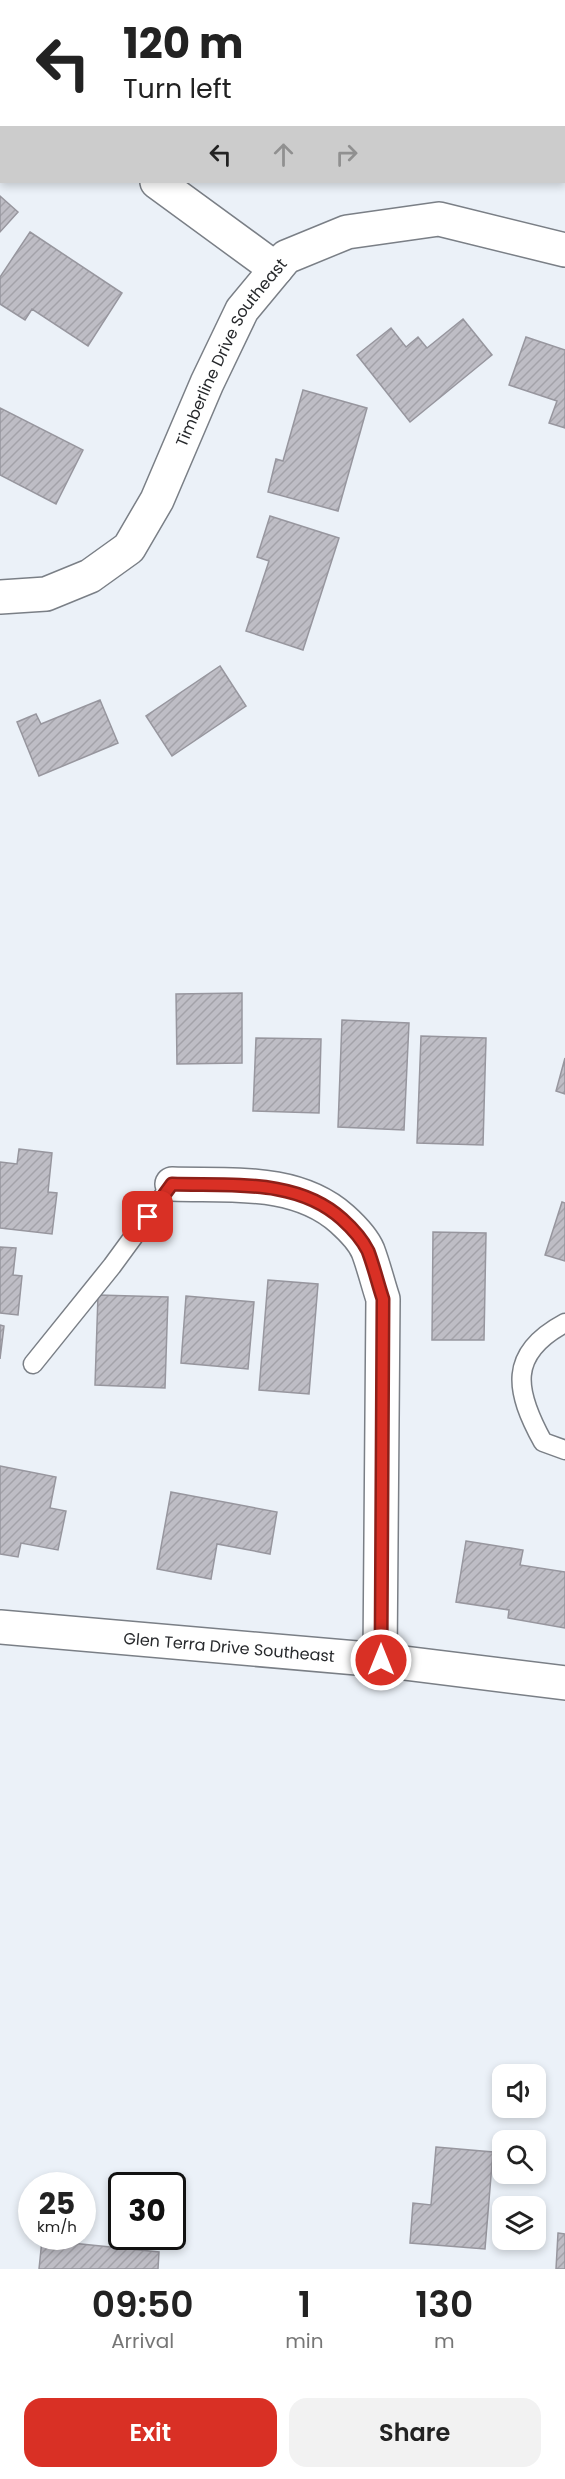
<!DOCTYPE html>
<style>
:root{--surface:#fff;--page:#f2f2f2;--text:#222;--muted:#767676;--accent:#d93025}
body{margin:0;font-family:Poppins,sans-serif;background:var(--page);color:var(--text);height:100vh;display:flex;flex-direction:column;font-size:22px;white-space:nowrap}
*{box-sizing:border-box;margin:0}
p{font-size:20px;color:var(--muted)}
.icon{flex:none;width:33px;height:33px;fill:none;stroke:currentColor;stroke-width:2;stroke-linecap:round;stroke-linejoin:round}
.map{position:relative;height:2269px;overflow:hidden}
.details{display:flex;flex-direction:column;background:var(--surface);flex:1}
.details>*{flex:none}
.top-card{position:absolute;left:0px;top:0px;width:566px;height:183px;box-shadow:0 3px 9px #0003;background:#fff;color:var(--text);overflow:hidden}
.fabs{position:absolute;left:492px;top:2064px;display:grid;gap:12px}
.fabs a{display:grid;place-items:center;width:54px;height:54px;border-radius:12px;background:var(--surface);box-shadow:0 3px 9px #0003;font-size:30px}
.speed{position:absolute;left:18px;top:2172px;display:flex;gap:12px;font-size:30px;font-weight:700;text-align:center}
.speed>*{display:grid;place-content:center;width:78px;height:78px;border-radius:50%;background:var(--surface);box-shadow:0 3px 9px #0003;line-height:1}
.speed small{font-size:15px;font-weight:400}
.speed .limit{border:3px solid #111;border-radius:9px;background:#fff;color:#111}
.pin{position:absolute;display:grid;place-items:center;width:51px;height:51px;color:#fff;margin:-26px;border-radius:12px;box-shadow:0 3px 9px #0006}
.me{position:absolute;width:66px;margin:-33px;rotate:0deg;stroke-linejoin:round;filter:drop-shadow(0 0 4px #0008)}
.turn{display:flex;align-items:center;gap:21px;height:126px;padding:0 24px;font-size:27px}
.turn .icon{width:78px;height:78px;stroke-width:2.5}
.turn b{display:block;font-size:42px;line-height:51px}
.lanes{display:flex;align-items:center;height:57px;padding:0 24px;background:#0003;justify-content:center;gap:30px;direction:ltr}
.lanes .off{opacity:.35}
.eta{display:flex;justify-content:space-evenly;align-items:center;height:102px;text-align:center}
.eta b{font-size:36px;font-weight:600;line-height:42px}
.button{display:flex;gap:12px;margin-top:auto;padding:12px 24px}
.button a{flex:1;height:69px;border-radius:18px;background:var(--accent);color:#fff;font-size:24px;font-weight:600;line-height:69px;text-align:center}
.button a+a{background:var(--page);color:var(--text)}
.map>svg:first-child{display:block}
.building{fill:url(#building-hatch);stroke:#97969e;stroke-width:1.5}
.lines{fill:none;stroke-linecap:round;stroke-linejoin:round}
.lane-casing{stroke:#7a7f86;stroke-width:21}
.street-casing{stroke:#7a7f86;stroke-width:36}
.lane{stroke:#fff;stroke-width:18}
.street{stroke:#fff;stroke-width:33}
.route-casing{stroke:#8d1f18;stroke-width:15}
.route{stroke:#d93025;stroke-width:10}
.labels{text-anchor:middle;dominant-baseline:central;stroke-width:6;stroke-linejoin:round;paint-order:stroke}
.street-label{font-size:16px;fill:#27292c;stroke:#fcfeff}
</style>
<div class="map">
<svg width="565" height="2269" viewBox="0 0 565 2269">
<defs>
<pattern id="building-hatch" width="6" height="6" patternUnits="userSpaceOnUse" patternTransform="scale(1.5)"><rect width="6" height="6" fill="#bebdc5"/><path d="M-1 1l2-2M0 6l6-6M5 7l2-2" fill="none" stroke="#a3a2a9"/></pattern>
</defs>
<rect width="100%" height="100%" fill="#ebf1f8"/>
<!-- building -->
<path class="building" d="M31 0H140L138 2Z
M0 196 18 212 0 232Z
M30 232 122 293 88 346 32 309 25 320 0 304V277Z
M463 319 492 355 410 422 357 355 391 328 406 347 418 337 427 348Z
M526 337 565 350V428L549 423 557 401 509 385Z
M303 390 367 408 338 511 268 492 276 459 283 461Z
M0 408 83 450 56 504 0 475Z
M270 516 339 538 303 650 246 631 269 561 257 557Z
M220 666 246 706 172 756 146 716Z
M100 700 118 743 39 776 17 722 36 714 41 724Z
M242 993V1063L177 1064 176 994Z
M342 1020 409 1023 404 1130 338 1127Z
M421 1036 486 1038 483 1145 417 1143Z
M256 1038 321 1039 319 1113 253 1111Z
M565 1058V1094L556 1091Z
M19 1149 52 1153 48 1192 57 1193 52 1234 0 1228V1162L17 1164Z
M562 1202 565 1203V1261L545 1255Z
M433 1232 486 1233 484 1340H432Z
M0 1247 16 1248 13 1275 22 1276 18 1315 0 1313Z
M268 1280 318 1284 309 1394 259 1390Z
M98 1295 168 1297 165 1388 95 1385Z
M186 1296 254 1302 248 1369 181 1363Z
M0 1325 4 1326 0 1359Z
M0 1466 56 1477 50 1508 66 1511 58 1550 21 1543 18 1557 0 1554Z
M171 1492 277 1512 270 1554 217 1544 211 1579 157 1569Z
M466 1541 523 1550 520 1565 565 1572V1628L508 1618 509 1610 456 1602Z
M436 2147 493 2152 485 2249 410 2243 413 2203 431 2205Z
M558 2233 565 2234V2269H556Z
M42 2240 159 2252 158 2269H39Z"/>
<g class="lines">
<!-- lane casing -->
<g class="lane-casing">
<path id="lane" d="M565 1323C507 1354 515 1391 543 1442L565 1450
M33 1364 112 1266 172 1184"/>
</g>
<!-- street casing -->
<g class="street-casing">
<g id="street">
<path d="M0 66 2 67"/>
<path d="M157 182 276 269"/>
<path id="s1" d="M0 597 46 594 90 576 129 548 157 500 207 383 242 310 286 257 347 232 439 219 565 250"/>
<path d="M172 1184C230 1186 296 1178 342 1219 352 1228 363 1239 368 1251 374 1267 378 1284 383 1299L380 1660"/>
<path id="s2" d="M0 1627 380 1660 565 1683"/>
</g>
</g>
<!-- lane -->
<use href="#lane" class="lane"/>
<!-- street -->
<use href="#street" class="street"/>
</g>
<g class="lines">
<!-- route casing -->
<g class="route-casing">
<path id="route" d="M148 1217 172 1184C230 1186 297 1178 342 1219 352 1228 362 1239 368 1251 374 1267 378 1284 383 1299L381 1660"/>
</g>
<!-- route -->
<use href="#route" class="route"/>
</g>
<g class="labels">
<!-- street labels -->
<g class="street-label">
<text stroke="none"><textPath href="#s1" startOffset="363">Timberline Drive Southeast</textPath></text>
<text stroke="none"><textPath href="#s2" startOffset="230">Glen Terra Drive Southeast</textPath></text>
</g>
</g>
</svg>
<div class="fabs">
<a><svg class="icon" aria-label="sound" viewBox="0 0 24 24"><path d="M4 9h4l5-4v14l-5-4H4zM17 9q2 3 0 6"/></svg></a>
<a><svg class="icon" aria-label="search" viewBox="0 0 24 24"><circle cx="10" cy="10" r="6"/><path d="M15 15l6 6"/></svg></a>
<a><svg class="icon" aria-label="layers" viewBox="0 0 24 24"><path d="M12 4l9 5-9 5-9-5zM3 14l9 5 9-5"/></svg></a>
</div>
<div class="speed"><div>25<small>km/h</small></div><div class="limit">30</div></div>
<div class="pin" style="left:148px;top:1217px;background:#d93025"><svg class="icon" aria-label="arrive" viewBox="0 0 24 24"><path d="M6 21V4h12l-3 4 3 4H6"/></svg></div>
<svg class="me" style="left:381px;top:1660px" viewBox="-20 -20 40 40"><circle r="17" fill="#d93025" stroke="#fff" stroke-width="3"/><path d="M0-11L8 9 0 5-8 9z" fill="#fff"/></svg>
<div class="top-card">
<div class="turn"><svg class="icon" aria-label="left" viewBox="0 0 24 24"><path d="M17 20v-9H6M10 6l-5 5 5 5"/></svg><div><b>120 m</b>Turn left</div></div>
<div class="lanes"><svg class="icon" aria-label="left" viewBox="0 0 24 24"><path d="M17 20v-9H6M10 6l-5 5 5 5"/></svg><svg class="icon off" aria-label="ahead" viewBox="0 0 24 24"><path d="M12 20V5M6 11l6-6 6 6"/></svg><svg class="icon off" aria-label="right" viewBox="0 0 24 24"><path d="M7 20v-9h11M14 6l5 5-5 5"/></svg></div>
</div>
</div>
<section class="details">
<div class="eta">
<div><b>09:50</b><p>Arrival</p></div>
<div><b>1</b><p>min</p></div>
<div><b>130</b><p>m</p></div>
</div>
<div class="button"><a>Exit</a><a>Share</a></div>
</section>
